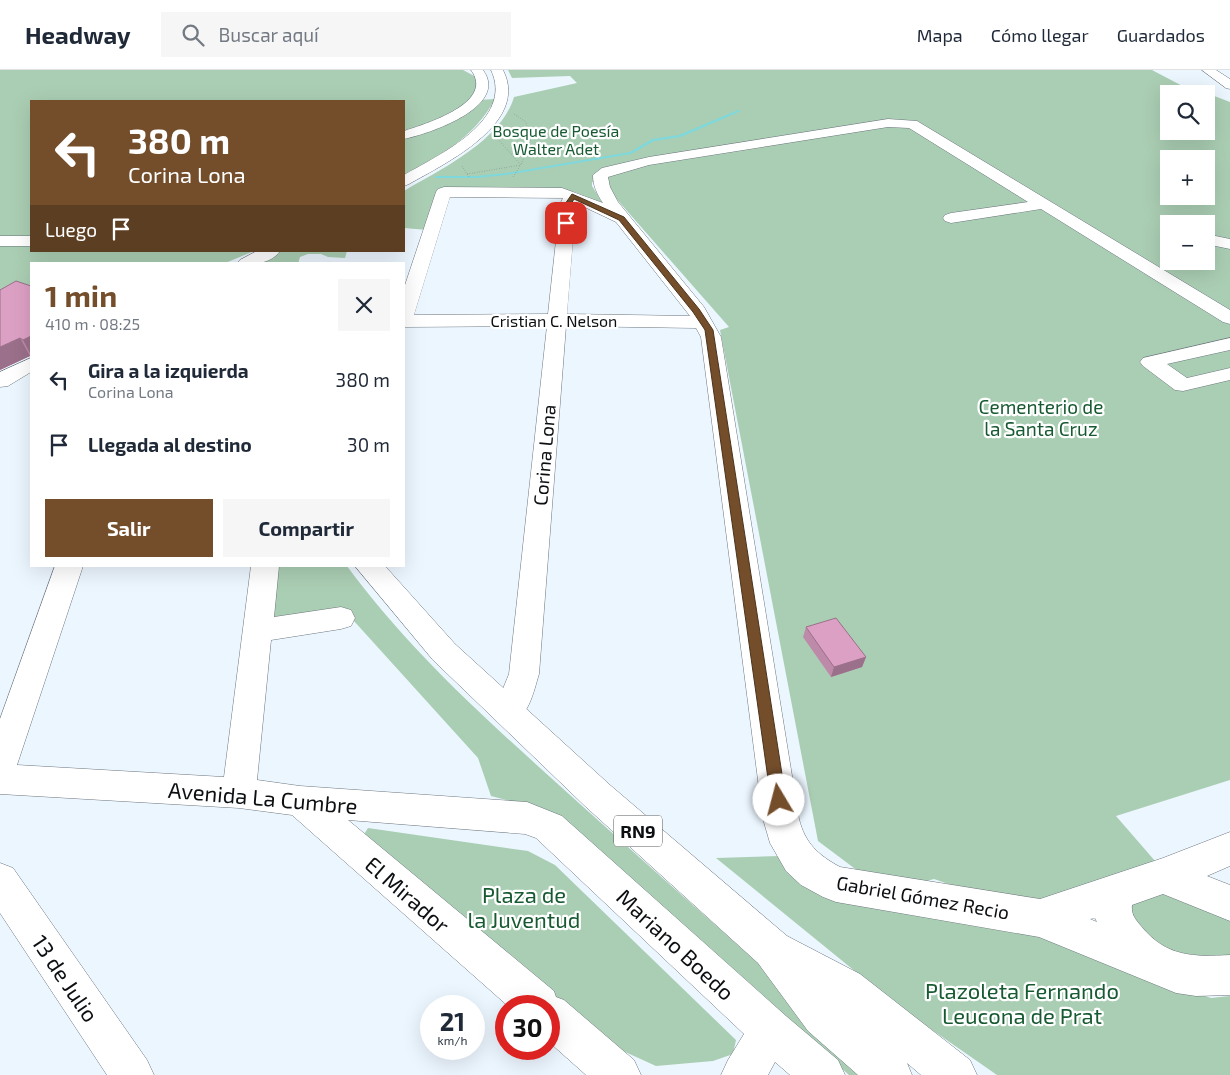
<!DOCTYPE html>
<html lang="es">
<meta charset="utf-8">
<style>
:root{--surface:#fff;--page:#f6f6f7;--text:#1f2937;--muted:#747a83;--line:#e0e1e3;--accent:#744e2b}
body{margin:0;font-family:"Exo 2",sans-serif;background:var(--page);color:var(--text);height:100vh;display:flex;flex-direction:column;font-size:19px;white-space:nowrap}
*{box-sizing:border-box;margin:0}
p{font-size:16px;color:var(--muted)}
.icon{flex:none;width:28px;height:28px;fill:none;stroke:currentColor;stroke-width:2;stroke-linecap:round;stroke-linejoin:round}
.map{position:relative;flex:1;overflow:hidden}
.side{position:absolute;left:30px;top:192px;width:375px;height:305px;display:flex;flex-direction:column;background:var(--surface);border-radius:0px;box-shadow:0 5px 20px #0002}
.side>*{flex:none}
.banner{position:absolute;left:30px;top:30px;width:375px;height:152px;border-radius:0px;box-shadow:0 5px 20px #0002;background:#744e2b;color:#fff;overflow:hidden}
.controls{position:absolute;left:1160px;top:15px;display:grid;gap:10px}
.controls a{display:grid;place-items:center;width:55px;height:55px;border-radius:0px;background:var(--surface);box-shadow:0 5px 20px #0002;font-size:25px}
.speed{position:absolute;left:420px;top:925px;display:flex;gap:10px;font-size:25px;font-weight:700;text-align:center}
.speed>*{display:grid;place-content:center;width:65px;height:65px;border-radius:50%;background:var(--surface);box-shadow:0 5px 20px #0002;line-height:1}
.speed small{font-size:12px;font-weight:400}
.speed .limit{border:8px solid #d22;background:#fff;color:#111}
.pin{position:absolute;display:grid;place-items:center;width:42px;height:42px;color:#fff;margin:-21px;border-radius:10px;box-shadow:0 2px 8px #0006}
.me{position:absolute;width:55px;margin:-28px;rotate:352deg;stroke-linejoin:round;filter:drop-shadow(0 0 4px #0008)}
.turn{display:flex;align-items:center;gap:18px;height:105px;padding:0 15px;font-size:22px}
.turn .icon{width:65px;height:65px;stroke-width:2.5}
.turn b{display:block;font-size:35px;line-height:42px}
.then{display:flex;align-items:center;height:48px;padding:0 15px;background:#0003;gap:10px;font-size:19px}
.round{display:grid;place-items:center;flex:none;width:52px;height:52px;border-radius:0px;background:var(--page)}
.summary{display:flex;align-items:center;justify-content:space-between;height:85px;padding:0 15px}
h1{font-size:30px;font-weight:700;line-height:38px;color:var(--accent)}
.button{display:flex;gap:10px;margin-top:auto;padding:10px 15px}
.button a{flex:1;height:58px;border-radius:0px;background:var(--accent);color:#fff;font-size:20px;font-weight:700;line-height:58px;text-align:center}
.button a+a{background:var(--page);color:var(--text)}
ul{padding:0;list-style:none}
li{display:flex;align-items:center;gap:15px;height:65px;padding:0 15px}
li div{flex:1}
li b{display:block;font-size:19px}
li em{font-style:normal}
header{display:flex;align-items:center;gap:30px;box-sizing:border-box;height:70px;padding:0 25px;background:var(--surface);border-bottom:1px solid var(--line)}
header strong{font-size:24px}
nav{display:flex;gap:28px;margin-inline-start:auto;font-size:18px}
.search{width:350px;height:45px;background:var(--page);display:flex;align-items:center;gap:12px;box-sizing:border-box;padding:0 18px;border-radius:0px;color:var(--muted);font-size:19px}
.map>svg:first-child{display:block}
.green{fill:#aaceb3;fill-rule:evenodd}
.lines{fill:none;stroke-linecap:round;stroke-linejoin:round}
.stream{fill:#7ed8dc;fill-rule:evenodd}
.minor-casing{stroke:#6d767e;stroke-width:1}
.highway-casing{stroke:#6d767e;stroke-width:1}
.path{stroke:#7d848a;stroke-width:1;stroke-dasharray:0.5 2;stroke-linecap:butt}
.minor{fill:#fff;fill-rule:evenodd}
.highway{fill:#fff;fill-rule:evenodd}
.wall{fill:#be8aa9}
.shaded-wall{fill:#9b708a}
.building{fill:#dda0c5;stroke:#9b708a}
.route{fill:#744e2b;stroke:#4b331c}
.labels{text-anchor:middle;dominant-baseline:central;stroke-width:4.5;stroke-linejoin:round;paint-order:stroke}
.far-park-label{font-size:16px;fill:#175a32;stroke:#fff}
.far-street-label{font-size:16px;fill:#0c0f12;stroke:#fff}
.shield{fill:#fff;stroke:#555759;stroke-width:1}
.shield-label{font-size:18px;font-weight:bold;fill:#0c0f12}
.park-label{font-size:19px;fill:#175a32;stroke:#fff}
.street-label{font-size:19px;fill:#0c0f12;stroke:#fff}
.near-street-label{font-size:22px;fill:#0c0f12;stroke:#fff}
.near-park-label{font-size:22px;fill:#175a32;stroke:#fff}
</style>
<header>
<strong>Headway</strong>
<div class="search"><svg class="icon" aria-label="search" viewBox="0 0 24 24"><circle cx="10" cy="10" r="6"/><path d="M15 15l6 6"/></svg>Buscar aquí</div>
<nav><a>Mapa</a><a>Cómo llegar</a><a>Guardados</a></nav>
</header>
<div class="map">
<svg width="1230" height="1005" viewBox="0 0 1230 1005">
<rect width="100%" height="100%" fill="#ecf6ff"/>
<!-- green -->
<path class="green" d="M0 0H463L478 8V30L495 29C474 68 440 85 404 107V31H31V181H254L223 194H31V231L0 238Z
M508 0H1152L1190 20 1196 19 1230 32V710L1116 746 1162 799 1015 837 934 809 886 822 818 771 720 260 729 257 606 117 592 112V116L603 133 575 122 558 119 441 121 427 160 404 158V121C441 99 501 71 514 27L577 13 570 6 512 8ZM1169 24H1206V61H1169ZM1169 89H1206V126H1169ZM1169 154H1206V191H1169Z
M279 181H347L345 188 328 187 321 184H308L300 187 298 194H253Z
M271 496H347C414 587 497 659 580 734 681 825 783 915 886 1005H849L585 771 537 738 491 726 478 688 344 540 266 550Z
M368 758 528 781 555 795 736 970 733 984 713 991 656 996 612 976 361 769Z
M780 786 1032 858 1155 909 1211 928 1230 926V1005H997L899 937 716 788Z
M1149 819 1230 847V892L1179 893 1124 854 1129 827Z"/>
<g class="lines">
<!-- stream -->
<path class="stream" d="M738 40 741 41 681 67 654 71 631 84 506 105 477 108H436L434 107 436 106H477L506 103 630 82 652 69 679 65Z"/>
<!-- minor casing -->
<g class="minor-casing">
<path id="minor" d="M471 0H483C510 37 428 64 404 69V61C425 54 496 33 471 0Z
M1202 0H1216L1230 9V19L1226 18Z
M888 49 917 51 1230 240V254L1223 252 1041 139 951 153 945 151 943 148 945 145 951 143 1028 132 909 58 888 57 649 95 608 107 610 117 618 132 704 237 721 267 799 749C805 773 818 785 840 797L1040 829 1163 788 1230 762V796L1207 806 1230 815V851L1163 824 1132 835C1131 844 1135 849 1141 856 1166 887 1193 887 1230 885V925L1196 926 1176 923 1039 867 836 832 823 827 801 815 786 801 770 773 763 749 701 267 696 258 566 256 539 604C534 620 528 652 507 653 503 653 498 650 495 649L490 640 500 626 509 604 547 256 404 257V218L436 122 438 119 444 117 562 118 603 133C597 124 593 116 593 105L602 98 649 87ZM450 127 563 128 560 134 548 244 414 245ZM576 133 616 152 690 246 567 244ZM1095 848 1097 852 1090 849Z
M1206 164 1230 169V179L1206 174Z
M0 166H31V176H0Z
M1230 268V280L1167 294 1187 308 1230 298V310L1183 321 1175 320 1143 296 1140 292 1143 288Z
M31 288V302L8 316 0 317V302Z
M55 496H83L17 695 224 707 251 496H279L274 547 341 537 351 540 355 548 351 556 341 559 271 570 257 710 300 716 527 732 562 746 786 946 838 990 845 1005H790L775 992 768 1005H721L728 990 744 964 536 768 525 764 348 750 554 921 556 927 564 930 634 990 641 1005H586L549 972V936H508L292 745 239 738 0 724V649Z
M0 793 13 798 147 990 154 1005H107L0 843Z"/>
</g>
<!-- highway casing -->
<g class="highway-casing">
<path id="highway" d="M491 0H503C530 53 446 93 409 114L404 116V105C439 85 515 50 491 0Z
M257 181H280C270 195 252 194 237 194L240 190Z
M355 496H385L455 574 610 715 787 866 860 904 970 990 977 1005H921L907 993 912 1005H858L808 961 758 893 586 737 433 590Z"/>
</g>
<!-- path -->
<path class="path" d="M495 66 521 95 530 71 526 52 514 44
M462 96 469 107
M467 104 521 95
M513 107 520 96"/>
<!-- minor -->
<use href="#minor" class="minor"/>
<!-- highway -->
<use href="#highway" class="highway"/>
</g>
<!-- wall -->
<path class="wall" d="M31 216V287L30 286 0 300Z
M806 557 866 587 862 597 831 607 803 567Z"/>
<!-- shaded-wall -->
<path class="shaded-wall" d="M31 266V285L23 270Z
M20 268 30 286 0 300V277Z
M866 587 862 597 831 607 834 597Z"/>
<!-- building -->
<path class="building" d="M16 211 31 216V266L23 270 20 268 0 277V220Z
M836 548 866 587 834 597 806 557Z"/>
<!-- route -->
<path class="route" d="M572 124 624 147 699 239 713 260 786 730 784 734 779 736 774 734 771 730 705 260 693 242 619 150 574 129 571 134 569 153 564 154 565 134Z"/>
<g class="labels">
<!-- far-park labels -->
<g class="far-park-label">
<text x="556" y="60">Bosque de Poesía<tspan x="556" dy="18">Walter Adet</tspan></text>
</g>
<!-- far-street labels -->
<g class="far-street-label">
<text x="554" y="250">Cristian C. Nelson</text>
</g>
<!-- shield labels -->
<rect class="shield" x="614" y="745.5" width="48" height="31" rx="4"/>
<g class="shield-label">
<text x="638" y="761">RN9</text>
</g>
<!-- park labels -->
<g class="park-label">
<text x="1041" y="336">Cementerio de<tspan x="1041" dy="22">la Santa Cruz</tspan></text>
</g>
<!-- street labels -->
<g class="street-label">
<text transform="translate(544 385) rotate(-85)">Corina Lona</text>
<text transform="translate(923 827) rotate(10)">Gabriel Gómez Recio</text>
</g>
<!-- near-street labels -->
<g class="near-street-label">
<text transform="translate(263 727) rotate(5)">Avenida La Cumbre</text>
<text transform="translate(408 824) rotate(41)">El Mirador</text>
<text transform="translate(676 874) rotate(43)">Mariano Boedo</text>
<text transform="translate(66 908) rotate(56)">13 de Julio</text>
</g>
<!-- near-park labels -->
<g class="near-park-label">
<text x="524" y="824">Plaza de<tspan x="524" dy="25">la Juventud</tspan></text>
<text x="1022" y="920">Plazoleta Fernando<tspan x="1022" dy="25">Leucona de Prat</tspan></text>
</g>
</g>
</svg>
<div class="controls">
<a><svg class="icon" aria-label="search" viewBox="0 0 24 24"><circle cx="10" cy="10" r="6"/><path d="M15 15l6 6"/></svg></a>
<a>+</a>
<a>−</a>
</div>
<div class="speed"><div>21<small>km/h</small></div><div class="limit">30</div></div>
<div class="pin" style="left:566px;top:153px;background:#d93025"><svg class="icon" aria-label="arrive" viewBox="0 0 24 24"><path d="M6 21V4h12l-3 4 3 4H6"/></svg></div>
<svg class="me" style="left:779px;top:730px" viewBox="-20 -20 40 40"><circle r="19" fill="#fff"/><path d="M0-13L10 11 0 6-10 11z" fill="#744e2b"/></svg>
<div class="banner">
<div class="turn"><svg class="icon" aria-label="left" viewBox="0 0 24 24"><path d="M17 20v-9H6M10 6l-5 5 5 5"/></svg><div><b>380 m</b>Corina Lona</div></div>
<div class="then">Luego<svg class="icon" aria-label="arrive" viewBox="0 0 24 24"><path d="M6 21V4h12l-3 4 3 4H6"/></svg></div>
</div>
<section class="side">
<div class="summary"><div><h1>1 min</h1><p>410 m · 08:25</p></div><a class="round"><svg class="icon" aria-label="close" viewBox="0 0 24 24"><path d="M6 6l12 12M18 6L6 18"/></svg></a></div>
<ul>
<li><svg class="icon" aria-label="left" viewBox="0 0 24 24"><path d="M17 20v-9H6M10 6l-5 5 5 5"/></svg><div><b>Gira a la izquierda</b><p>Corina Lona</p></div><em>380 m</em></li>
<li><svg class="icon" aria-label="arrive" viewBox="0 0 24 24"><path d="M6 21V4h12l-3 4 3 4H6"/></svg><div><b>Llegada al destino</b></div><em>30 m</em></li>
</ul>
<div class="button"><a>Salir</a><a>Compartir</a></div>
</section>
</div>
